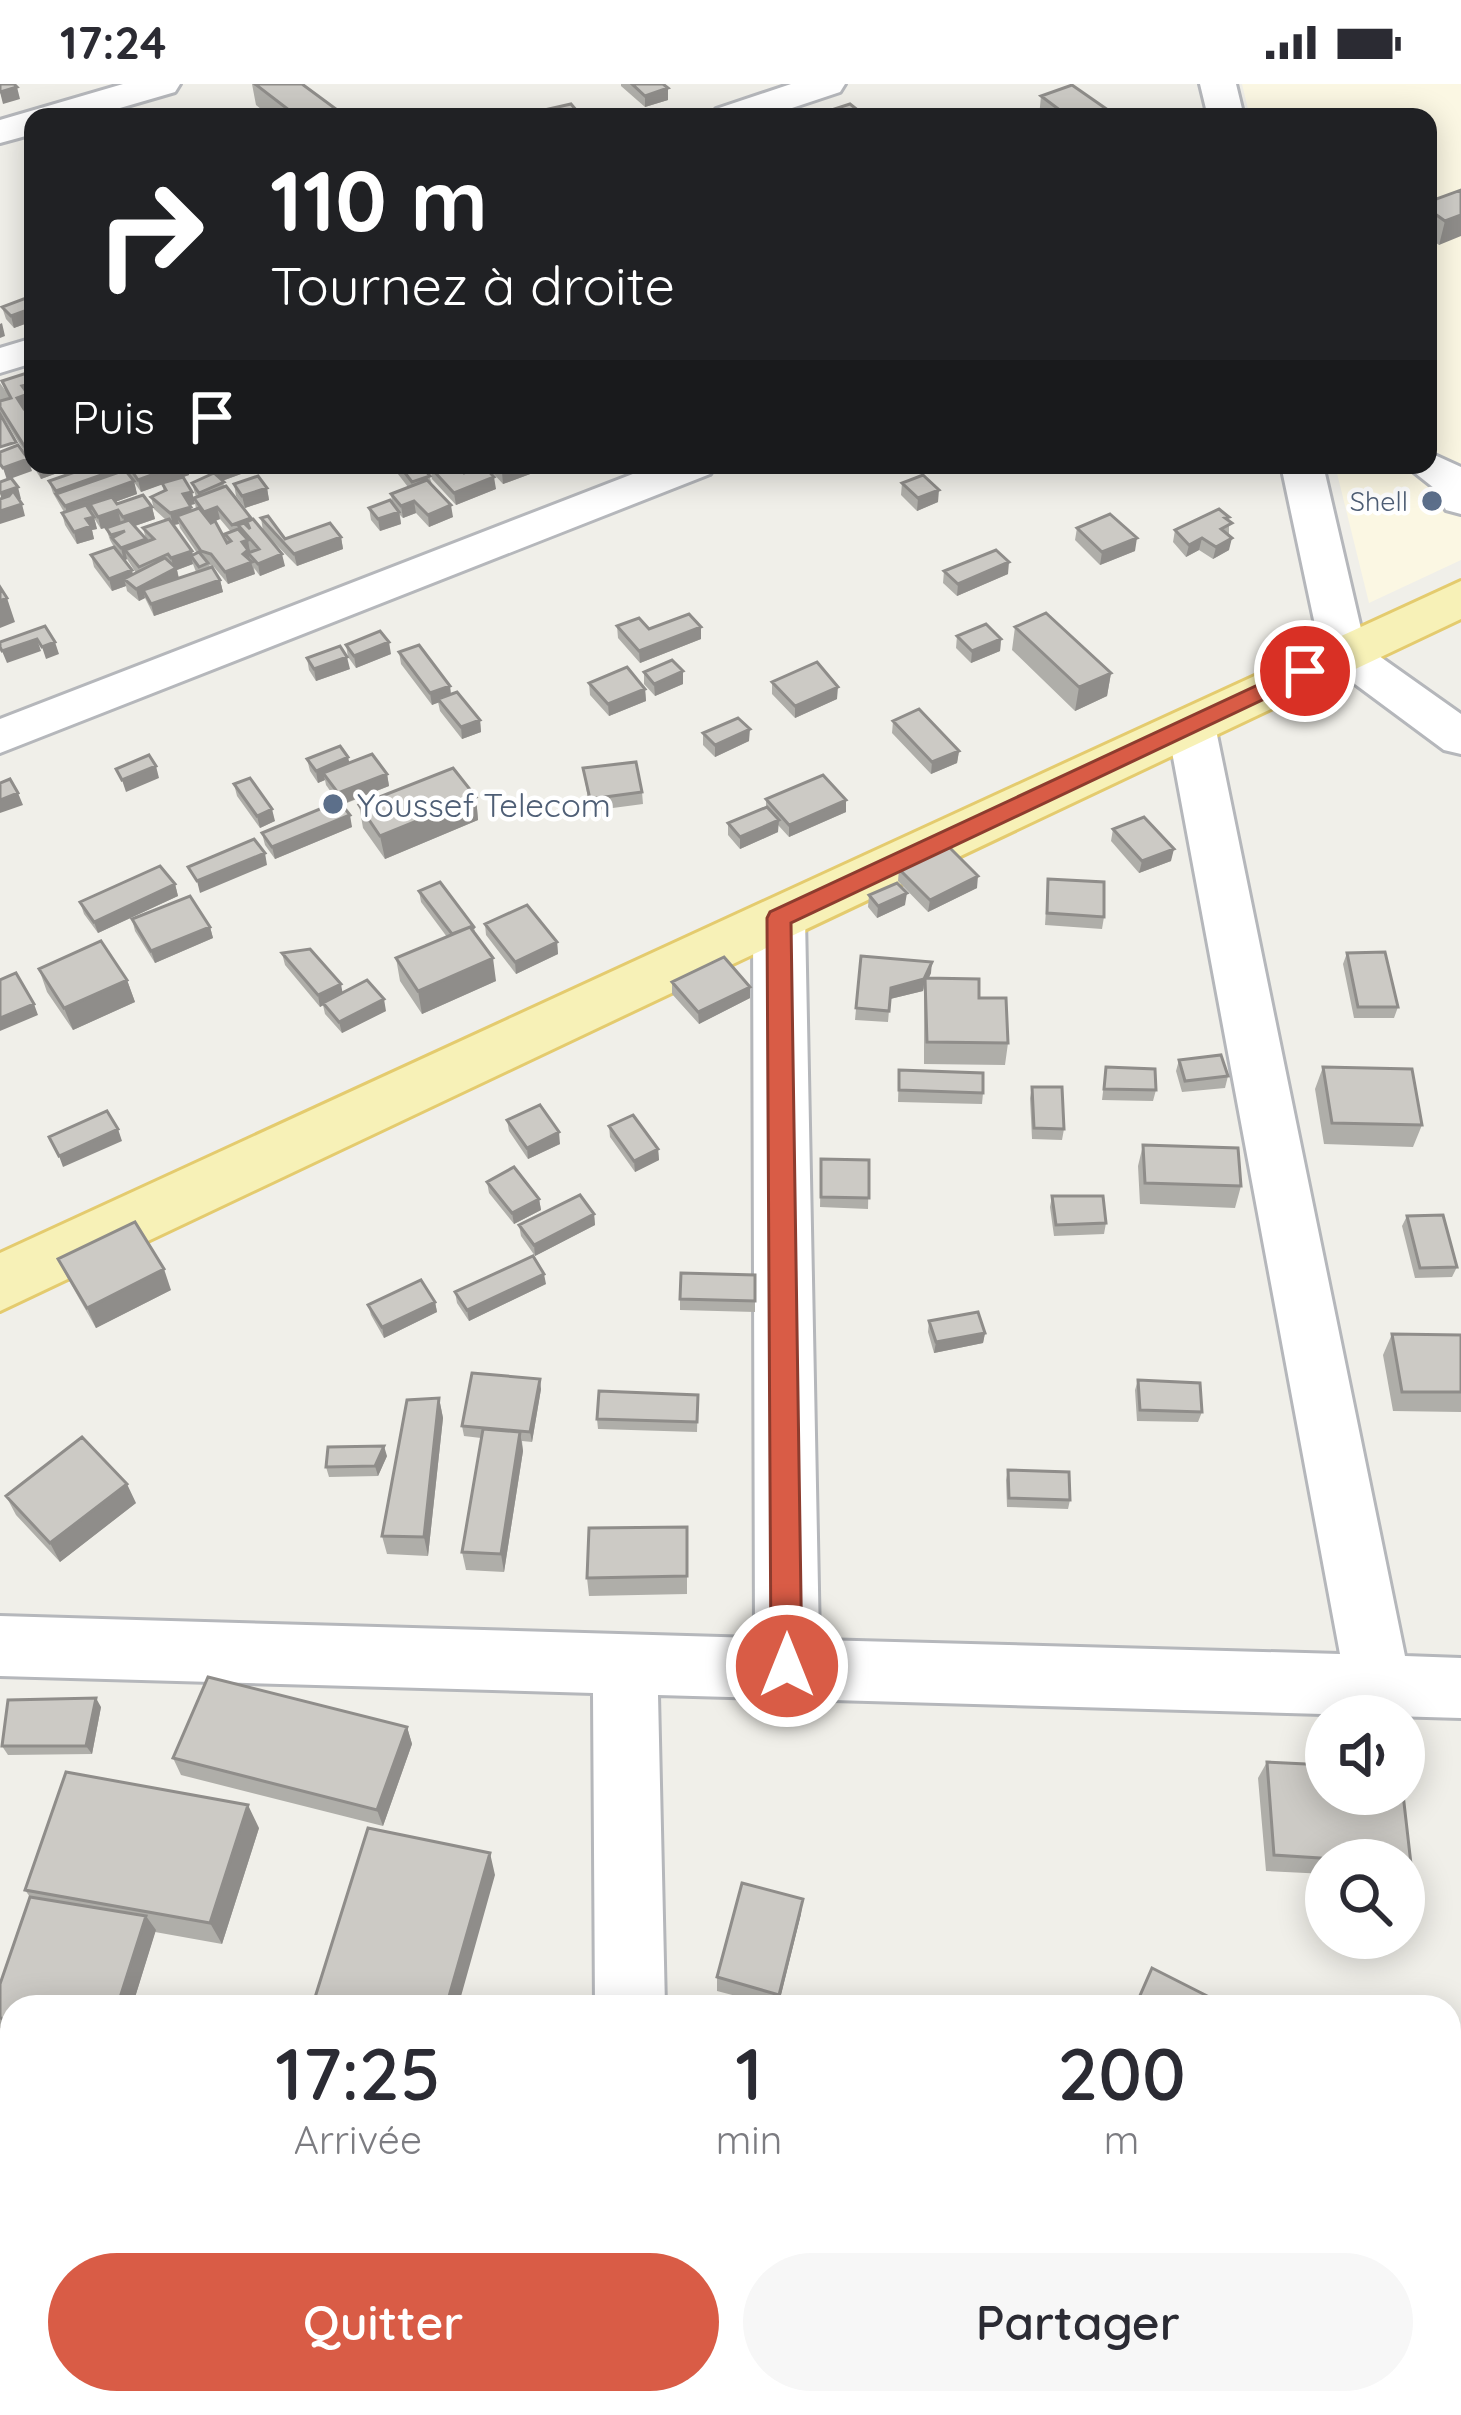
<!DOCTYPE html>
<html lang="fr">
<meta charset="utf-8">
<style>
:root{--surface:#fff;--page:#f7f7f7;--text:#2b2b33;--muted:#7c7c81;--accent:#d95c46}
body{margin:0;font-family:Quicksand,sans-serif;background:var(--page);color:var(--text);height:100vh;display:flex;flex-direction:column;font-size:45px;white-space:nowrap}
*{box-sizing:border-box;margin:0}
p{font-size:39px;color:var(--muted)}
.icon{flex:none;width:66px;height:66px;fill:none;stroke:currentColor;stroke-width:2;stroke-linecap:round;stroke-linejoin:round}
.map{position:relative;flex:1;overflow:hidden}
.sheet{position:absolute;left:0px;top:1911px;width:1461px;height:420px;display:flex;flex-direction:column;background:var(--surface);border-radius:36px 36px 0 0;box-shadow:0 6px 30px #0003}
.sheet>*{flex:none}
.top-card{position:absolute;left:24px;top:24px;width:1413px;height:366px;border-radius:24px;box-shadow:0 6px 30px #0003;background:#202124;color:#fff;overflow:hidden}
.controls{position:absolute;left:1305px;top:1611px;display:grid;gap:24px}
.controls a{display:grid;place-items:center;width:120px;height:120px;border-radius:50%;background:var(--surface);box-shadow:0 6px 30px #0003;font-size:60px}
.pin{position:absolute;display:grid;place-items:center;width:102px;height:102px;color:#fff;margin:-51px;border:6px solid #fff;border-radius:50%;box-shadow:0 3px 12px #0007}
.me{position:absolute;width:132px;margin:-66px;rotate:0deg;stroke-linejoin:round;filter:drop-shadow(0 0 9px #0008)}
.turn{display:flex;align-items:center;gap:42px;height:252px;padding:0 48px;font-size:54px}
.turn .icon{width:156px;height:156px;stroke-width:2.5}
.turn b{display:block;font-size:84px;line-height:102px}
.then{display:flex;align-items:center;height:114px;padding:0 48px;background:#0003;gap:24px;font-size:45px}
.eta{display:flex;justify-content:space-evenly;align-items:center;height:204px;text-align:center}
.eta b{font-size:72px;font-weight:600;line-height:84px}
.action{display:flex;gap:24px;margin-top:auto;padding:24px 48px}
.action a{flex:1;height:138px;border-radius:72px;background:var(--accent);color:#fff;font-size:48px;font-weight:600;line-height:138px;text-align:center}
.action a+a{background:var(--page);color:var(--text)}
.status{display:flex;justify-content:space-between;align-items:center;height:84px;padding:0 60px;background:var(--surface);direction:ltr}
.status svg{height:33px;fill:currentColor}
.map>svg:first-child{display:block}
.commercial{fill:#fbf7e3}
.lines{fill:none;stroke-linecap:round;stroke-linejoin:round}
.minor-casing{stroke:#b5b7bb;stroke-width:6}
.major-casing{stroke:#e4cb6e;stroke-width:6}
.minor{fill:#fff;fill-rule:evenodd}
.major{fill:#f7f1b7;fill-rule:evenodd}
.wall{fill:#afaea9;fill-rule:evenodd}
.shaded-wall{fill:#8f8d8a}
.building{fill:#cccac5;stroke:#8f8d8a;stroke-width:3}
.route{fill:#d95c46;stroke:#8d3c2e;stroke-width:3}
.service-dot{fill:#5c6f8a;stroke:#fff;stroke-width:4.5}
.labels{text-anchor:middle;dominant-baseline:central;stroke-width:9;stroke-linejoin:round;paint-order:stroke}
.far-service-label{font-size:27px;fill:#4e5e75;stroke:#fff;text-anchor:end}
.service-label{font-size:33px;fill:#4e5e75;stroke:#fff;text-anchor:start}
</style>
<div class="status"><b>17:24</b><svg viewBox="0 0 49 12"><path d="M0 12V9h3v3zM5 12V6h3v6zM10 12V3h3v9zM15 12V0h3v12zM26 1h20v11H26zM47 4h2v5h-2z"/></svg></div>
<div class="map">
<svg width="1461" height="2331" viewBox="0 0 1461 2331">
<rect width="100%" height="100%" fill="#f0efe9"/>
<!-- commercial -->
<path class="commercial" d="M1242 0H1461V476L1369 519 1335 381H1428V33H1250Z"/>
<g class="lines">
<!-- minor casing -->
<g class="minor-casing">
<path id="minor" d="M123 0H180L175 8 89 33H33V50L0 59V36Z
M791 0H845L840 8 765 33H711L716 25Z
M1200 0H1236L1244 33H1208Z
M33 254V279L0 289V264Z
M1428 368 1461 383V430L1446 426 1434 404 1405 381H1428Z
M656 381H716L710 390 0 669V635Z
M1281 381H1323L1365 562 1461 630V670L1444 666 1328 580 1321 569Z
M1191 625 1208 630 1215 641 1405 1572 1461 1574V1634L658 1611 665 1923H595L593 1609 0 1592V1532L755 1554 753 834 761 821 779 815 797 821 805 834 819 1556 1340 1570 1167 641 1174 630Z
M595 2319H673V2331H595Z
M1328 2319H1424L1429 2331H1333Z"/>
</g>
<!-- major casing -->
<g class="major-casing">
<path id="major" d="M1461 497V535L0 1227V1169Z"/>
</g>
<!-- minor -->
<use href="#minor" class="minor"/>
<!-- major -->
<use href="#major" class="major"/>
</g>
<!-- wall -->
<path class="wall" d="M252 0H302L340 28V33H271L256 21Z
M621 0H663L668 16 645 23 621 2Z
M1041 12 1118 33H1039Z
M1461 106 1439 161 1428 153V118Z
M33 222V237L14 244 6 235 2 223Z
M33 287V319L29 313 31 322H33V381H70L71 384 41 395 0 328V299L5 306 2 297Z
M123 381H187L189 391 177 395 192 408 195 420 190 421 192 427 196 425 194 414 196 413 192 399 213 390 206 381H239L241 390 222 397 225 403 251 434 285 482 260 492 254 484 255 490 228 500 214 483 209 481 220 496 223 508 154 532 145 514 139 517 127 507 126 502 112 507 94 483 91 471 115 465 110 456 106 444 121 439 101 445 94 434 97 445 92 446 94 455 77 460 65 441 62 429 64 428 53 409 49 397 124 386 132 395ZM134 398 141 408 162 400 164 407 151 413 154 425 166 436 143 444 146 455 135 442 155 435 152 423 117 420 115 418 137 410ZM220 435 231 448 225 450 227 458 211 439ZM179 440 180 444 197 469 193 471 174 441ZM127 475 136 489 133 490 124 477ZM193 480 196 488 179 494 177 486Z
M391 381H479L496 405 456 421 432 395 431 388 428 389 432 400 453 433 429 443 416 429 403 434 400 431 401 440 380 447 371 436 369 424 392 418 391 410 408 403Z
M489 381H541V386L503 400 490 386Z
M902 399 938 418 917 427 901 411Z
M234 400 267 404 269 416 245 424 236 412Z
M1229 433V466L1213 475 1199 466 1186 473 1173 458 1175 446Z
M261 434 285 455 341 453 343 465 297 482 263 447Z
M1077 444 1135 467 1100 481 1075 456Z
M944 487 1008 490 957 512 943 499Z
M617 542 649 545 701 555 640 579 618 554Z
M1015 543 1111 589 1107 612 1075 627 1012 566Z
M957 552 1001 555 1000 567 971 579 956 564Z
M346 561 391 570 356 584 348 573Z
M399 568 450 602 451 610 480 636 481 648 462 655 440 627 438 618 432 621 401 580Z
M307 574 350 585 316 597 309 586Z
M683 587V600L655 612 644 600V588Z
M772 598 837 615 795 634 772 610Z
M589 599 645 605 646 617 609 632 590 611Z
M893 637 959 667 957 679 931 690 892 649Z
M703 649 749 657 715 673 703 661Z
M307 675 349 679 387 690 389 702 342 721 352 743 275 775 265 761 262 749 338 718 326 701 325 696 318 699 310 687Z
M583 684 642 708 643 720 590 727Z
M234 700 275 737 260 744 237 712Z
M476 713 478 736 385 775 363 744 359 721Z
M766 715 846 716V728L789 753 778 741V748L740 765 728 751V739L766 723Z
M1113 745 1171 777 1139 789 1111 757Z
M899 785 977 804 928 828 898 797Z
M1048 795 1104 833 1102 845 1045 841Z
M175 800 178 812 98 849 84 830 80 818Z
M419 807 474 843 475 850 496 897 422 930 400 897 396 874 447 853 421 818Z
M869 811 905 821 877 834 868 823Z
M132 835 210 843 213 854 155 879 135 847Z
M485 840 557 858 558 870 516 890 486 851Z
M282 869 343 909 386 927 342 949 325 930 323 921 320 923 285 881Z
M1347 869 1398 923 1394 934H1354L1343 880Z
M861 872 931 889 929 894 979 914 1008 959 1005 981 924 980V904L923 907 890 915 888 938 855 936Z
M39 885 127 896 135 918 73 946 47 908Z
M672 898 750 914 699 940 672 910Z
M1179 976 1228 992 1225 1004 1182 1008 1176 987Z
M1106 983 1156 1006 1153 1017 1102 1016Z
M1323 983 1422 1041 1413 1063 1324 1060 1315 1005Z
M899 986 983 1009 982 1020 898 1018Z
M1032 1003 1064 1045 1062 1056 1032 1055 1030 1014Z
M507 1036 560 1060 528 1075 509 1047Z
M609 1042 658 1065 659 1076 635 1088 610 1053Z
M1143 1061 1241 1102 1235 1124 1140 1120 1138 1082Z
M821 1075 869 1076 868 1125 820 1123Z
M487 1098 539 1115 541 1126 514 1140 489 1109Z
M1052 1112 1106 1139 1104 1150 1054 1152 1050 1123Z
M594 1130 595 1141 535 1172 521 1152 519 1141Z
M1407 1132 1457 1183 1452 1193 1415 1194 1402 1142Z
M58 1175 171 1206 96 1244 68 1195Z
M755 1191V1228L680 1226V1215Z
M546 1200 469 1237 457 1219 455 1208Z
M435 1218 437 1228 384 1254 371 1231 368 1221Z
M929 1237 985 1249 983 1259 934 1269 928 1248Z
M1392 1250 1461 1251V1328L1393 1327 1383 1271Z
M1138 1296 1202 1328 1198 1338 1137 1337 1135 1306Z
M541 1305 532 1358 522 1357 523 1367 504 1488 466 1486 462 1468 481 1354 464 1352 462 1342Z
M698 1311 697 1348 598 1345 597 1335Z
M439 1314 443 1334 428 1472 387 1470 382 1452Z
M387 1372 378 1392 329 1393 326 1383Z
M1008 1386 1070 1416 1068 1425 1007 1423 1006 1396Z
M6 1412 136 1419 60 1478 16 1431Z
M687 1443V1510L589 1512 587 1494Z
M101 1623 92 1670 8 1671 2 1662Z
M407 1643 412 1660 383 1742 181 1691 173 1674Z
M1267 1678 1411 1780 1404 1789V1776H1326V1790L1266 1787 1258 1694Z
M259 1744 222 1860 155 1848 132 1923H12V1947L0 1944V1900L30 1813 25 1806Z
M801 1830 778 1923 717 1907V1893Z"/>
<!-- shaded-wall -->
<path class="shaded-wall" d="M17 3 20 15 3 20 0 8Z
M668 4V16L645 23V12Z
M1461 131V152L1439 161 1445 137Z
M33 224V237L14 244 11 232Z
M2 239 5 252 0 254V240Z
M26 301 31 322 20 326 17 314 22 302Z
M28 375 32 387 7 396 3 384Z
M41 381H70L71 384 41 395 37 382Z
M179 381H187L189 391 141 408 138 396Z
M230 381H239L241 390 219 398 216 386Z
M468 381H479L480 389 464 395 463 383Z
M521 381H541V386L503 400 502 388Z
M124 383 127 395 58 413 56 407Z
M494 393 496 405 456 421 454 409Z
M134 397 137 410 93 426 90 420 92 426 69 435 65 422Z
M18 403 21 415 3 421 0 409Z
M267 404 269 416 245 424 242 412Z
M939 406 938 418 917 427 918 414Z
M192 408 195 420 186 422 183 410Z
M414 417 416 429 403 434 401 422Z
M22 420 25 432 0 440V427Z
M451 421 453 433 429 443 428 431Z
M152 423 155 435 126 445 123 433Z
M191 423 194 435 177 432 179 440 173 441 170 429Z
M217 423 220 435 207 440 204 428Z
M118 426 121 439 101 445 98 433Z
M399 428 401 440 380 447 378 435Z
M94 433 97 445 92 446 94 455 77 460 74 448 86 435Z
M341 453 343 465 297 482 294 470Z
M1137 454 1135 467 1100 481 1102 468Z
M1202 454 1199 466 1186 473 1189 461Z
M1232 454 1229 466 1213 475 1216 463Z
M146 455 149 467 125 466 127 475 124 477 121 464Z
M248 456 250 468 248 469 255 490 228 500 225 488 242 458Z
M192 467 195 478 191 472 193 480 177 486 179 496 143 506 145 514 139 517 136 505 174 485 171 474Z
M282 470 285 482 260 492 258 480Z
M1009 478 1008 490 957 512 958 500Z
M132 486 135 499 124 495 126 502 112 507 109 495Z
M220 496 223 508 154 532 151 520Z
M7 514 15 538 0 544V517Z
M701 543V555L640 579 639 567Z
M37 555 41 567 7 579 2 567Z
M1001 555 1000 567 971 579 972 567Z
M55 558 59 570 46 575 42 563Z
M389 558 391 570 356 584 354 572Z
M347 573 350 585 316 597 314 585Z
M683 587V600L655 612 654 600Z
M1111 589 1107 612 1075 627 1079 603Z
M450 602 451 614 432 621 430 609Z
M838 603 837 615 795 634V622Z
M645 605 646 617 609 632 608 620Z
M480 636 481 648 462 655 461 643Z
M750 645 749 657 715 673V661Z
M959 667 957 679 931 690 932 678Z
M348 673 351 685 323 689 325 696 318 699 316 687Z
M156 682 159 694 126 708 122 696Z
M387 690 389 702 340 721 338 709Z
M18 709 23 721 0 729V716Z
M476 713 478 736 385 775 380 752Z
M846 716V728L789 753V741Z
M272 725 275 737 260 744 257 732Z
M350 731 352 743 275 775 272 763Z
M779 736 778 748 740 765V753Z
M1174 765 1171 777 1139 789 1142 777Z
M265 769 267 781 200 809 197 797Z
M978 792 977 804 928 828 930 816Z
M175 800 178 812 98 849 94 838Z
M907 809 905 821 877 834 878 822Z
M210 843 213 854 155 879 151 867Z
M557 858 558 870 516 890 515 878Z
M493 874 496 897 422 930 418 907Z
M932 878 931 889 925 901V894L923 907 890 915 891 904Z
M127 896 135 918 73 946 64 924Z
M341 900 343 911 320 923 318 911Z
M750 903V914L699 940 698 928Z
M384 915 386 927 342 949 339 938Z
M34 920 38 931 0 947V934Z
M118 1045 122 1057 63 1083 59 1072Z
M559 1048 560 1060 528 1075 527 1064Z
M658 1065 659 1076 635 1088 634 1077Z
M539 1115 541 1126 514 1140 512 1129Z
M594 1130 595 1141 535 1172 534 1161Z
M164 1185 171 1206 96 1244 87 1224Z
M544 1190 546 1200 469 1237 467 1226Z
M435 1218 437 1228 384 1254 382 1243Z
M985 1249 983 1259 934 1269 936 1258Z
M540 1295 541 1305 532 1358 530 1348Z
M439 1314 443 1334 428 1472 424 1453Z
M520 1348 523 1367 504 1488 501 1470Z
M384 1362 387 1372 378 1392 375 1382Z
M127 1400 136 1419 60 1478 50 1459Z
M96 1614 101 1623 92 1670 86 1662Z
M407 1643 412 1660 383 1742 377 1726Z
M248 1721 259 1744 222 1860 210 1839Z
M490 1769 495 1791 458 1923H446Z
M803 1815 801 1830 778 1923 779 1911Z
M146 1832 156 1846 132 1923H117Z
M12 2014V2077L0 2127V2063Z
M95 2319H108L104 2322 110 2331H104Z"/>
<!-- building -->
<path class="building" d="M0 0H14L17 3 0 8Z
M255 0H302L340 28 327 33H298Z
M632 0H663L668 4 645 12Z
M1072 1 1118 33H1069L1041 12Z
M571 20 582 33H556L549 25Z
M850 20 864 31 857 33H827L822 29Z
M1461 106V131L1445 137 1428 125V118Z
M26 214 33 224 11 232 2 223Z
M33 287V312L26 301 22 302 28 310 17 314 24 325 33 322V376L0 323V317L11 314 2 297Z
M0 330 16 358 0 363Z
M18 361 28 375 3 384 0 380V368Z
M95 381H122L124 383 56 407 49 397Z
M128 381H179L138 396Z
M399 381H421L430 392 412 398Z
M436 381H456L464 389 483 381 494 393 454 409 430 383Z
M496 381H521L502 388Z
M125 386 134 397 65 422 56 410Z
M214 389 224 398 199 409 192 399Z
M923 391 939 406 918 414 902 399Z
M258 392 267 404 242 412 234 400Z
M183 393 192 408 183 410 191 423 170 429 151 413 166 406 162 399Z
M11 394 18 403 0 409V398Z
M427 396 451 421 428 431 414 417 401 422 391 410Z
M226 402 251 434 232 441 217 423 204 428 194 414Z
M13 407 22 420 0 427V415L9 412Z
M143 411 152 423 123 433 118 426 98 433 90 420 112 413 117 420Z
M390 416 399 428 378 435 369 424Z
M86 421 94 433 86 435 91 442 74 448 62 429Z
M199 424 211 439 215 437 227 459 231 457 225 450 238 445 248 456 242 458 248 466 243 470 252 478 225 488 211 470 201 467 177 432Z
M1219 425 1229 433 1225 434 1232 439 1221 445 1232 454 1216 463 1202 454 1189 461 1175 446Z
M1110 430 1137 454 1102 468 1077 444Z
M268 432 285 455 330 439 341 453 294 470 261 434Z
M169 435 192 467 171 474 168 470 139 483 125 466 154 455 143 444Z
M253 435 282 470 258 480 248 469 259 465 238 441 244 439 250 445 247 438Z
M129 436 146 455 121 464 112 454 125 447 111 451 106 444Z
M114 463 132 486 109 495 91 471Z
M996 466 1009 478 958 500 944 487Z
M199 468 208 479 199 483 191 472Z
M165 474 176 484 136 505 124 495Z
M212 483 220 496 151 520 143 506Z
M0 503 7 514 0 517Z
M1046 529 1111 589 1079 603 1015 543Z
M689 530 701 543 639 567 617 542 639 534 649 545Z
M986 540 1001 555 972 567 957 552Z
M45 542 55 558 42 563 37 555 2 567 0 563V558Z
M380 547 389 558 354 572 346 561Z
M419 561 450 602 430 609 399 568Z
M340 562 347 573 314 585 307 574Z
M672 576 683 587 654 600 644 588Z
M817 578 838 603 795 622 772 598Z
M627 583 645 605 608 620 589 599Z
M457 608 480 636 461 643 438 615Z
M919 625 959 667 932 678 893 637Z
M738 634 750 645 715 661 703 649Z
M340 662 348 673 316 687 307 675Z
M372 670 387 690 338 709 323 689Z
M149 671 156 682 122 696 116 685Z
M636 678 642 708 590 715 583 684Z
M453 684 476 713 380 752 359 721Z
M823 691 846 716 789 741 766 715Z
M250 694 272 725 257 732 234 700Z
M10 695 18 709 0 716V699Z
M339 717 350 731 272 763 262 749Z
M767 723 779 736 740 753 728 739Z
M1144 733 1174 765 1142 777 1113 745Z
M254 755 265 769 197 797 188 783Z
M947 761 978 792 930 816 899 785Z
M160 782 175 800 94 838 80 818Z
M1048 795 1104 798V833L1047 829Z
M440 798 474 843 472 845 470 843 452 850 419 807Z
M897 799 907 809 878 822 869 811Z
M190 812 210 843 151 867 132 835Z
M527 821 557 858 515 878 485 840Z
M470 843 493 874 418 907 396 874Z
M101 857 127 896 64 924 39 885Z
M310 865 341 900 318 911 282 869Z
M1385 868 1398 923H1358L1347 869Z
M861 872 932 878 924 895 891 904 889 927 856 924Z
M724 873 750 903 698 928 672 898Z
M16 889 34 920 0 934V896Z
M925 894 979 895V914H1006L1008 959 927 958Z
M367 896 384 915 339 938 323 919Z
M1221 971 1228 992 1185 997 1179 976Z
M1106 983 1155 985 1156 1006 1104 1005Z
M1323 983 1412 985 1422 1041 1332 1039Z
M899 986 983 989V1009L899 1006Z
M1032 1003H1062L1064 1045 1034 1044Z
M540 1021 559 1048 527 1064 507 1036Z
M107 1027 118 1045 59 1072 49 1053Z
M633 1031 658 1065 634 1077 609 1042Z
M1143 1061 1238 1064 1241 1102 1145 1099Z
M821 1075 869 1076V1114L821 1113Z
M514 1083 539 1115 512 1129 487 1098Z
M580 1111 594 1130 534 1161 519 1141Z
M1052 1112H1103L1106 1139 1056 1141Z
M1443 1131 1457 1183 1420 1184 1407 1132Z
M135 1138 164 1185 87 1224 58 1175Z
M533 1172 544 1190 467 1226 455 1208Z
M681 1189 755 1191V1217L680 1215Z
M421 1196 435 1218 382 1243 368 1221Z
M978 1228 985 1249 936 1258 929 1237Z
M1392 1250 1461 1251V1308H1402Z
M472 1289 540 1295 530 1348 462 1342Z
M1138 1296 1200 1299 1202 1328 1140 1326Z
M599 1307 698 1311 697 1338 597 1335Z
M439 1314 424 1453 382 1452 407 1316Z
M483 1345 520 1348 501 1470 462 1468Z
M82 1353 127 1400 50 1459 6 1412Z
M384 1362 375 1382 326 1383 328 1363Z
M1008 1386 1069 1388 1070 1416 1009 1414Z
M687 1443V1492L587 1494 589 1444Z
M208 1593 407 1643 377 1726 173 1674Z
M96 1614 86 1662H2L8 1616Z
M1267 1678 1326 1681V1710H1403L1411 1780 1404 1779V1776H1351L1274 1771Z
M66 1688 248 1721 210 1839 25 1806Z
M368 1744 490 1769 446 1923H312Z
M742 1799 803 1815 779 1911 717 1893Z
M30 1813 146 1832 117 1923H12V1936L0 1934V1900Z
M1152 1884 1229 1923H1135Z
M0 1979 12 1980V2014L0 2063Z
M12 2239V2319H95L104 2331H0V2250Z"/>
<!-- route -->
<path class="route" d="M1305 579 1313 582V592L791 839 802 1582 798 1592 787 1597 776 1592 771 1582 767 834 770 828Z"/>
<!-- markers -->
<g class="service-dot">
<circle cx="1432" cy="417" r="12"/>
<circle cx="333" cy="720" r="12"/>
</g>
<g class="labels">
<!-- far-service labels -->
<g class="far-service-label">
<text x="1408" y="417">Shell</text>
</g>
<!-- service labels -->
<g class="service-label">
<text x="357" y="720">Youssef Telecom</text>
</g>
</g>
</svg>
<div class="controls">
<a><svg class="icon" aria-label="sound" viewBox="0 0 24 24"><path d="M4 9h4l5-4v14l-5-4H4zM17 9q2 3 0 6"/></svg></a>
<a><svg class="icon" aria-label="search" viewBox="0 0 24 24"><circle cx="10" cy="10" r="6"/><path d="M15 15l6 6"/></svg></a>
</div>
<div class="pin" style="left:1305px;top:587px;background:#d93025"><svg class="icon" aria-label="arrive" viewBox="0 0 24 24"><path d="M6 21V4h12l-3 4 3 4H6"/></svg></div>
<svg class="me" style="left:787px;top:1582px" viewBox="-20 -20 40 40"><circle r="17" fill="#d95c46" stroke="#fff" stroke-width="3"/><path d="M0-11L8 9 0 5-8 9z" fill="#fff"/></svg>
<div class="top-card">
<div class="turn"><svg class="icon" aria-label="right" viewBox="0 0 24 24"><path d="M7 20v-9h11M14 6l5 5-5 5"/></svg><div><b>110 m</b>Tournez à droite</div></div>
<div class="then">Puis<svg class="icon" aria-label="arrive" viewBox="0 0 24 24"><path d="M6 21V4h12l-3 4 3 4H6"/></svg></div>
</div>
<section class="sheet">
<div class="eta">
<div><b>17:25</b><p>Arrivée</p></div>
<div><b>1</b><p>min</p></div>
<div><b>200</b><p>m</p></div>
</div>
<div class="action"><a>Quitter</a><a>Partager</a></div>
</section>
</div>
